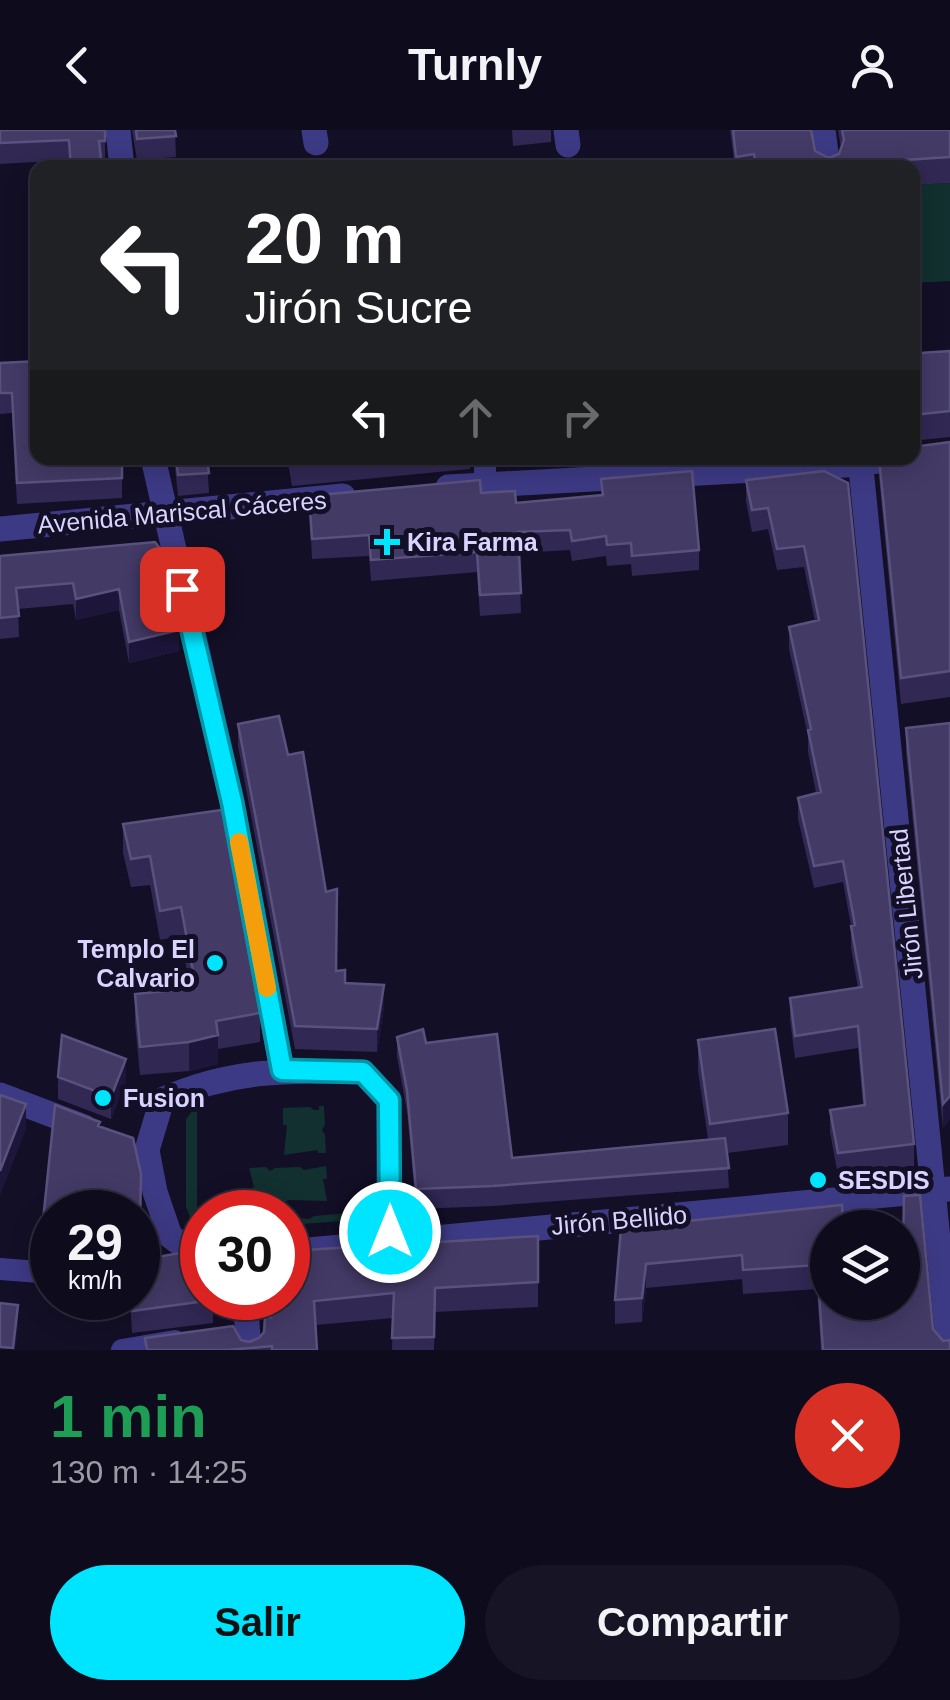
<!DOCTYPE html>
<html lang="es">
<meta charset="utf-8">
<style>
:root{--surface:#0e0b1c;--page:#171425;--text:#f1f3f6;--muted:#9b9ba3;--line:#2e2b3b;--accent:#00e5ff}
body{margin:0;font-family:Arial,sans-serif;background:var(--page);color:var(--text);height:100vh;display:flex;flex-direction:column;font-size:38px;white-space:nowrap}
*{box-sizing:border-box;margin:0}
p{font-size:32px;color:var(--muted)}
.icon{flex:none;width:55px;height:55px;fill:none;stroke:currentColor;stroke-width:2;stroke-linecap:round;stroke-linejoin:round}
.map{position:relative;height:1220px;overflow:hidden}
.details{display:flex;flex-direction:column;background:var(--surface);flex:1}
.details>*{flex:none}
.top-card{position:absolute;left:30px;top:30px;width:890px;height:305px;border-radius:20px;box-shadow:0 5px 25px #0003,0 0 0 2px var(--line);background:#202124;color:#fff;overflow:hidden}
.fabs{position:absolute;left:810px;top:1080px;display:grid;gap:20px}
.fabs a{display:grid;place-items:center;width:110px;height:110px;border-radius:50%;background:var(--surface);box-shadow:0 5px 25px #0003,0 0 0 2px var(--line);font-size:50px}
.speed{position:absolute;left:30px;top:1060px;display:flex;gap:20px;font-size:50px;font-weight:700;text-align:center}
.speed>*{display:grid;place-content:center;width:130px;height:130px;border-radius:50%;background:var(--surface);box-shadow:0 5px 25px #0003,0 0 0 2px var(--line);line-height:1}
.speed small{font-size:25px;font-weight:400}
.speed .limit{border:15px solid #d22;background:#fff;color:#111}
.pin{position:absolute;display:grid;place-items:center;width:85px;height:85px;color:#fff;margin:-42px;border-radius:20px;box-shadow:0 5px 15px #0006}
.me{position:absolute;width:110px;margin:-55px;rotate:0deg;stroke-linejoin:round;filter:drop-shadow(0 0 8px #0008)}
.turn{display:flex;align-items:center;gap:35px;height:210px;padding:0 50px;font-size:45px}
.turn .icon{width:130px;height:130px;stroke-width:2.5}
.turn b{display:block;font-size:70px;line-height:85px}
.lanes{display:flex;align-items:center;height:95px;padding:0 50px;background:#0003;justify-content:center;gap:50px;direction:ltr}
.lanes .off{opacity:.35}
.round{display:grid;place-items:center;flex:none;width:105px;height:105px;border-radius:52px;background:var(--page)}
.summary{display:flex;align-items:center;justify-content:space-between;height:170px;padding:0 50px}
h1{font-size:60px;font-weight:700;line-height:75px;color:#1e9e55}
.cta{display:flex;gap:20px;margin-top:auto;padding:20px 50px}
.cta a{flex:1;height:115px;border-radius:60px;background:var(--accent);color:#111;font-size:40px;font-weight:700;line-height:115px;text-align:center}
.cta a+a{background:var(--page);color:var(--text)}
header{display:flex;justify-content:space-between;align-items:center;height:130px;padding:0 50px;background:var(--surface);font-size:45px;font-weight:700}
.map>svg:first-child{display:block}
.green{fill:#12302f}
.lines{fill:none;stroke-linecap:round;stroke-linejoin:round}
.service{stroke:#3d3a85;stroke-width:22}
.minor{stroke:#3d3a85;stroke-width:25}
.wall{fill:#312854}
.shaded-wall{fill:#1d163a}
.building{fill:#433a66;stroke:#5a527e;stroke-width:2.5}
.route-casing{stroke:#0095a6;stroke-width:25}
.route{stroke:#00e5ff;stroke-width:18}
.slow{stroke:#f59e0b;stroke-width:18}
.poi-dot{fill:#00e5ff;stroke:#130f26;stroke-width:4}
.labels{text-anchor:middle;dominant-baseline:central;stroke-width:10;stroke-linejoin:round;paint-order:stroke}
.street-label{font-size:25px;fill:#d9d4ff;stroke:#130f26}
.poi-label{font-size:25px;font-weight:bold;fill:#d9d4ff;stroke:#130f26;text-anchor:start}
</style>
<header><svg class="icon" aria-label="back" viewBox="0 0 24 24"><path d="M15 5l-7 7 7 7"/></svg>Turnly<svg class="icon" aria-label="person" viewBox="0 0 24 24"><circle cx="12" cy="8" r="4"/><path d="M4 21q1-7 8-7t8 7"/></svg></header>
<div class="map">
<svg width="950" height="1220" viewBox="0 0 950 1220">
<rect width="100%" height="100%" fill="#130f26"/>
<!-- green -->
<path class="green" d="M950 53V151L913 153 912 55Z
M197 975V1085H202V1097L190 1087 186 1077V989Z
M319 976H324L325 995 322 1000 325 1005 326 1023H318V1020L284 1025 287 995H283V978L310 977 314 980H319Z
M326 1036 327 1049H323L327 1071 288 1070 283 1074 251 1075 250 1060 254 1057 249 1038 266 1037 270 1041 275 1038 300 1037 304 1040Z
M350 1083 357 1090 288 1095V1087L309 1089 314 1086Z"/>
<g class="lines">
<!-- service -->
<path class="service" d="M485 354V328
M0 1139 52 1143
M122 1220 175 1211"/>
<!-- minor -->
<path class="minor" d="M118 0 122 38
M314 0 316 13
M566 0 568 15
M823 0 828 38
M153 328 232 672 282 940
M860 328 949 1220
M448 357 845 335 903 328
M0 399 343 366
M0 965 84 997
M288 1122 950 1059
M202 1126H197L170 1106 155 1062 147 1020 162 970C231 939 288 940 363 942L389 970V1111
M245 1168 249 1220"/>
</g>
<!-- wall -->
<path class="wall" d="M0 0H105V32H101L102 38H70L69 30 0 34Z
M132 0H175L176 27 137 30Z
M512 0H551V12L513 16Z
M730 0H811L815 21 829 28 839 24 841 18 838 0H950V53L912 55V38H735Z
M912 128 920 223 950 221V307L912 311Z
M0 233 122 328V368L17 374 12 283 0 284Z
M950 312V567L901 574 879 347V328Z
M174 328H207L209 363 178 366Z
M287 328H472L470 339 292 356Z
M824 341 914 1014V1036L838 1045 830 1002V980L863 976 858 918 795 928 790 890V868L858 858 851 818V796L843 752 814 758 798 689V668L816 663 808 622V606L789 519V497L815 491 804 437 777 440 768 399 752 402 746 371V350Z
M601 349 699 420V440L632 446 631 434 607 436 606 426 572 431 570 420 519 423 521 483 480 486 477 442 371 451 369 426 312 429 309 366 481 363 516 373 601 365Z
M155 412 179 521 129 533 119 480 76 490 73 474 18 479 19 507 0 509V426Z
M950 593V989L943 998 906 622V598Z
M238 594 288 625 336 841 345 853 384 877 377 922 295 919 238 616Z
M222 680 260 883V912L218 919V934L189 941 140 945 135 893V864L190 859 181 806 160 810 150 755 131 757 123 723V694Z
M397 907 426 913 512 1028 708 1009 698 941V910L788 983V1015L727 1023 729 1058 493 1076 416 1079 407 981 397 927Z
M58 947 126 951 111 989 58 969Z
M55 975 100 992V997L133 1008 141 1044 140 1121 138 1123V1082H52V1130L42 1127V1100Z
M842 1075 828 1172 933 1199 950 1220H821L817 1159 743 1164 742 1149 646 1158 642 1192 615 1194V1170L621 1098Z
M538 1106V1177L435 1182 434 1220H392L393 1188 316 1195 317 1220H145V1208L241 1210 249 1212 259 1208 264 1202 268 1187 266 1168H288Z
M130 1168H213V1193L132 1203Z"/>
<!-- shaded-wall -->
<path class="shaded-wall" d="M119 459V480L76 490V469Z
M179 500V521L129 533V512Z
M384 855V877L377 922V899Z
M218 905V934L189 941V912Z
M126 929V951L111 989V967Z
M950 966V989L943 998V974Z
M26 974V999L0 1066V1041Z
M141 1044 140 1121 138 1123V1095Z
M646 1134V1158L642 1192V1168Z
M18 1175V1197L15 1220H13Z"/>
<!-- building -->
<path class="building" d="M0 0H105V11H99L102 38H71L69 10 0 13Z
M136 0H175L176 6 137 9Z
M733 0H811L815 21 829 28 839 24 844 10 842 0H950V27L905 30V38H756L754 24 736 27Z
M912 128 920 223 950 221V281L912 285Z
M38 231V328H122V348L17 353 12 263H0V233Z
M950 312V541L901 548 879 328H912V317Z
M176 328H207L209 343 178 345Z
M291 328H356L292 333Z
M692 341 699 420 632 426 631 413 607 415 606 406 572 411 570 400 518 402 521 463 480 465 477 422 371 430 369 405 312 409 309 366 480 350 481 363 515 361 516 373 603 365 601 349Z
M824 341 848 353 914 1014 838 1023 830 980 865 975 858 896 795 906 790 868 862 857 851 796 855 795 843 731 814 736 798 668 821 662 808 600 811 599 789 497 819 490 804 416 777 419 768 378 752 380 746 350Z
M155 412 162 421 179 500 129 512 119 459 76 469 73 453 16 458 19 486 0 488V426Z
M279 586 288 625 303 622 326 762 337 759 336 841 345 840V853L384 855 377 899 295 896 238 594Z
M950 593V966L943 974 906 598Z
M222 680 260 883 216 891 218 905 189 912 140 917 135 864 196 858 181 777 160 781 150 726 131 729 123 694Z
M423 899 426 913 497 904 512 1028 725 1008 729 1038 493 1056 416 1059 407 961 397 907Z
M775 899 788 983 710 994 698 910Z
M62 905 126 929 111 967 58 947Z
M0 965 26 974 0 1041Z
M55 975 100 992 98 996 133 1008 141 1044 140 1094 138 1095V1082H52V1103L42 1100Z
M920 1065 933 1199 943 1211 950 1210V1220H823L817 1135 743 1140 742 1125 646 1134 642 1168 615 1170 621 1098 842 1075 843 1098H828V1172H902L904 1066Z
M538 1106V1152L435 1158 434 1207 392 1208 394 1163 314 1171 317 1220H272V1216L228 1220H147L145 1208 233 1196 241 1210 249 1212 259 1208 264 1202 265 1187H271L269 1168H288V1121Z
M202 1119V1168H213V1170L132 1181 131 1168H138V1129L141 1130Z
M0 1173 18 1175 13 1218 0 1217Z"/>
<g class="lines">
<!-- route casing -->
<g class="route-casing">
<path id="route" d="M182 459 232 672 282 940 363 942 389 970 390 1102"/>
</g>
<!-- route -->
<use href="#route" class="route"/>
<!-- slow -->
<path class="slow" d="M239 712 267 858"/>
</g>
<!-- markers -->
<g class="poi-dot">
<path d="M382 397h10v10h10v10h-10v10h-10v-10h-10v-10h10z"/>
<circle cx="215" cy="833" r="10"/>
<circle cx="103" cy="968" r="10"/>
<circle cx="818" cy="1050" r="10"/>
</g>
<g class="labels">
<!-- street labels -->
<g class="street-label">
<text transform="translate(182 382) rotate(-5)">Avenida Mariscal Cáceres</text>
<text transform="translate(906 774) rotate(-96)">Jirón Libertad</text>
<text transform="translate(619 1090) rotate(-5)">Jirón Bellido</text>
</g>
<!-- poi labels -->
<g class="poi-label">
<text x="407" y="412">Kira Farma</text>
<text x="195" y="819" text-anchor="end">Templo El<tspan x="195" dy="29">Calvario</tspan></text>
<text x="123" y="968">Fusion</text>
<text x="838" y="1050">SESDIS</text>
</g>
</g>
</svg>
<div class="fabs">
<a><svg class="icon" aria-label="layers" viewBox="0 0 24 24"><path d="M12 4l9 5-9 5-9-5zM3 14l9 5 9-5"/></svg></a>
</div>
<div class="speed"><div>29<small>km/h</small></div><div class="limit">30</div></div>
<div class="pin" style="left:182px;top:459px;background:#d93025"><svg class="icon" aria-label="arrive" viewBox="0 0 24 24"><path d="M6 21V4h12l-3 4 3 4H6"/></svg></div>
<svg class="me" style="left:390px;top:1102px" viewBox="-20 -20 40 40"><circle r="17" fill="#00e5ff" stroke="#fff" stroke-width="3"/><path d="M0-11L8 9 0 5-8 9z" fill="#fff"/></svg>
<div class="top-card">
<div class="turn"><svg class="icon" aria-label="left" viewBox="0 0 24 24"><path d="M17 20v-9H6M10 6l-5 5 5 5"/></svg><div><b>20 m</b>Jirón Sucre</div></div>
<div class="lanes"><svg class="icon" aria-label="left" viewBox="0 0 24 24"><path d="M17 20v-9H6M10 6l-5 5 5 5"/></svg><svg class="icon off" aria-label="ahead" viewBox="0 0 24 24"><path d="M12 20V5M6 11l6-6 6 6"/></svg><svg class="icon off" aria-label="right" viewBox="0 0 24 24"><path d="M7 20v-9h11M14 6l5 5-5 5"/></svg></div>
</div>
</div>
<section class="details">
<div class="summary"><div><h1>1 min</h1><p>130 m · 14:25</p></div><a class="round" style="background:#d93025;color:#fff"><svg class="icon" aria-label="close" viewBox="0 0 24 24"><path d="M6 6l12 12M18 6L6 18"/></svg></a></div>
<div class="cta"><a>Salir</a><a>Compartir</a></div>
</section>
